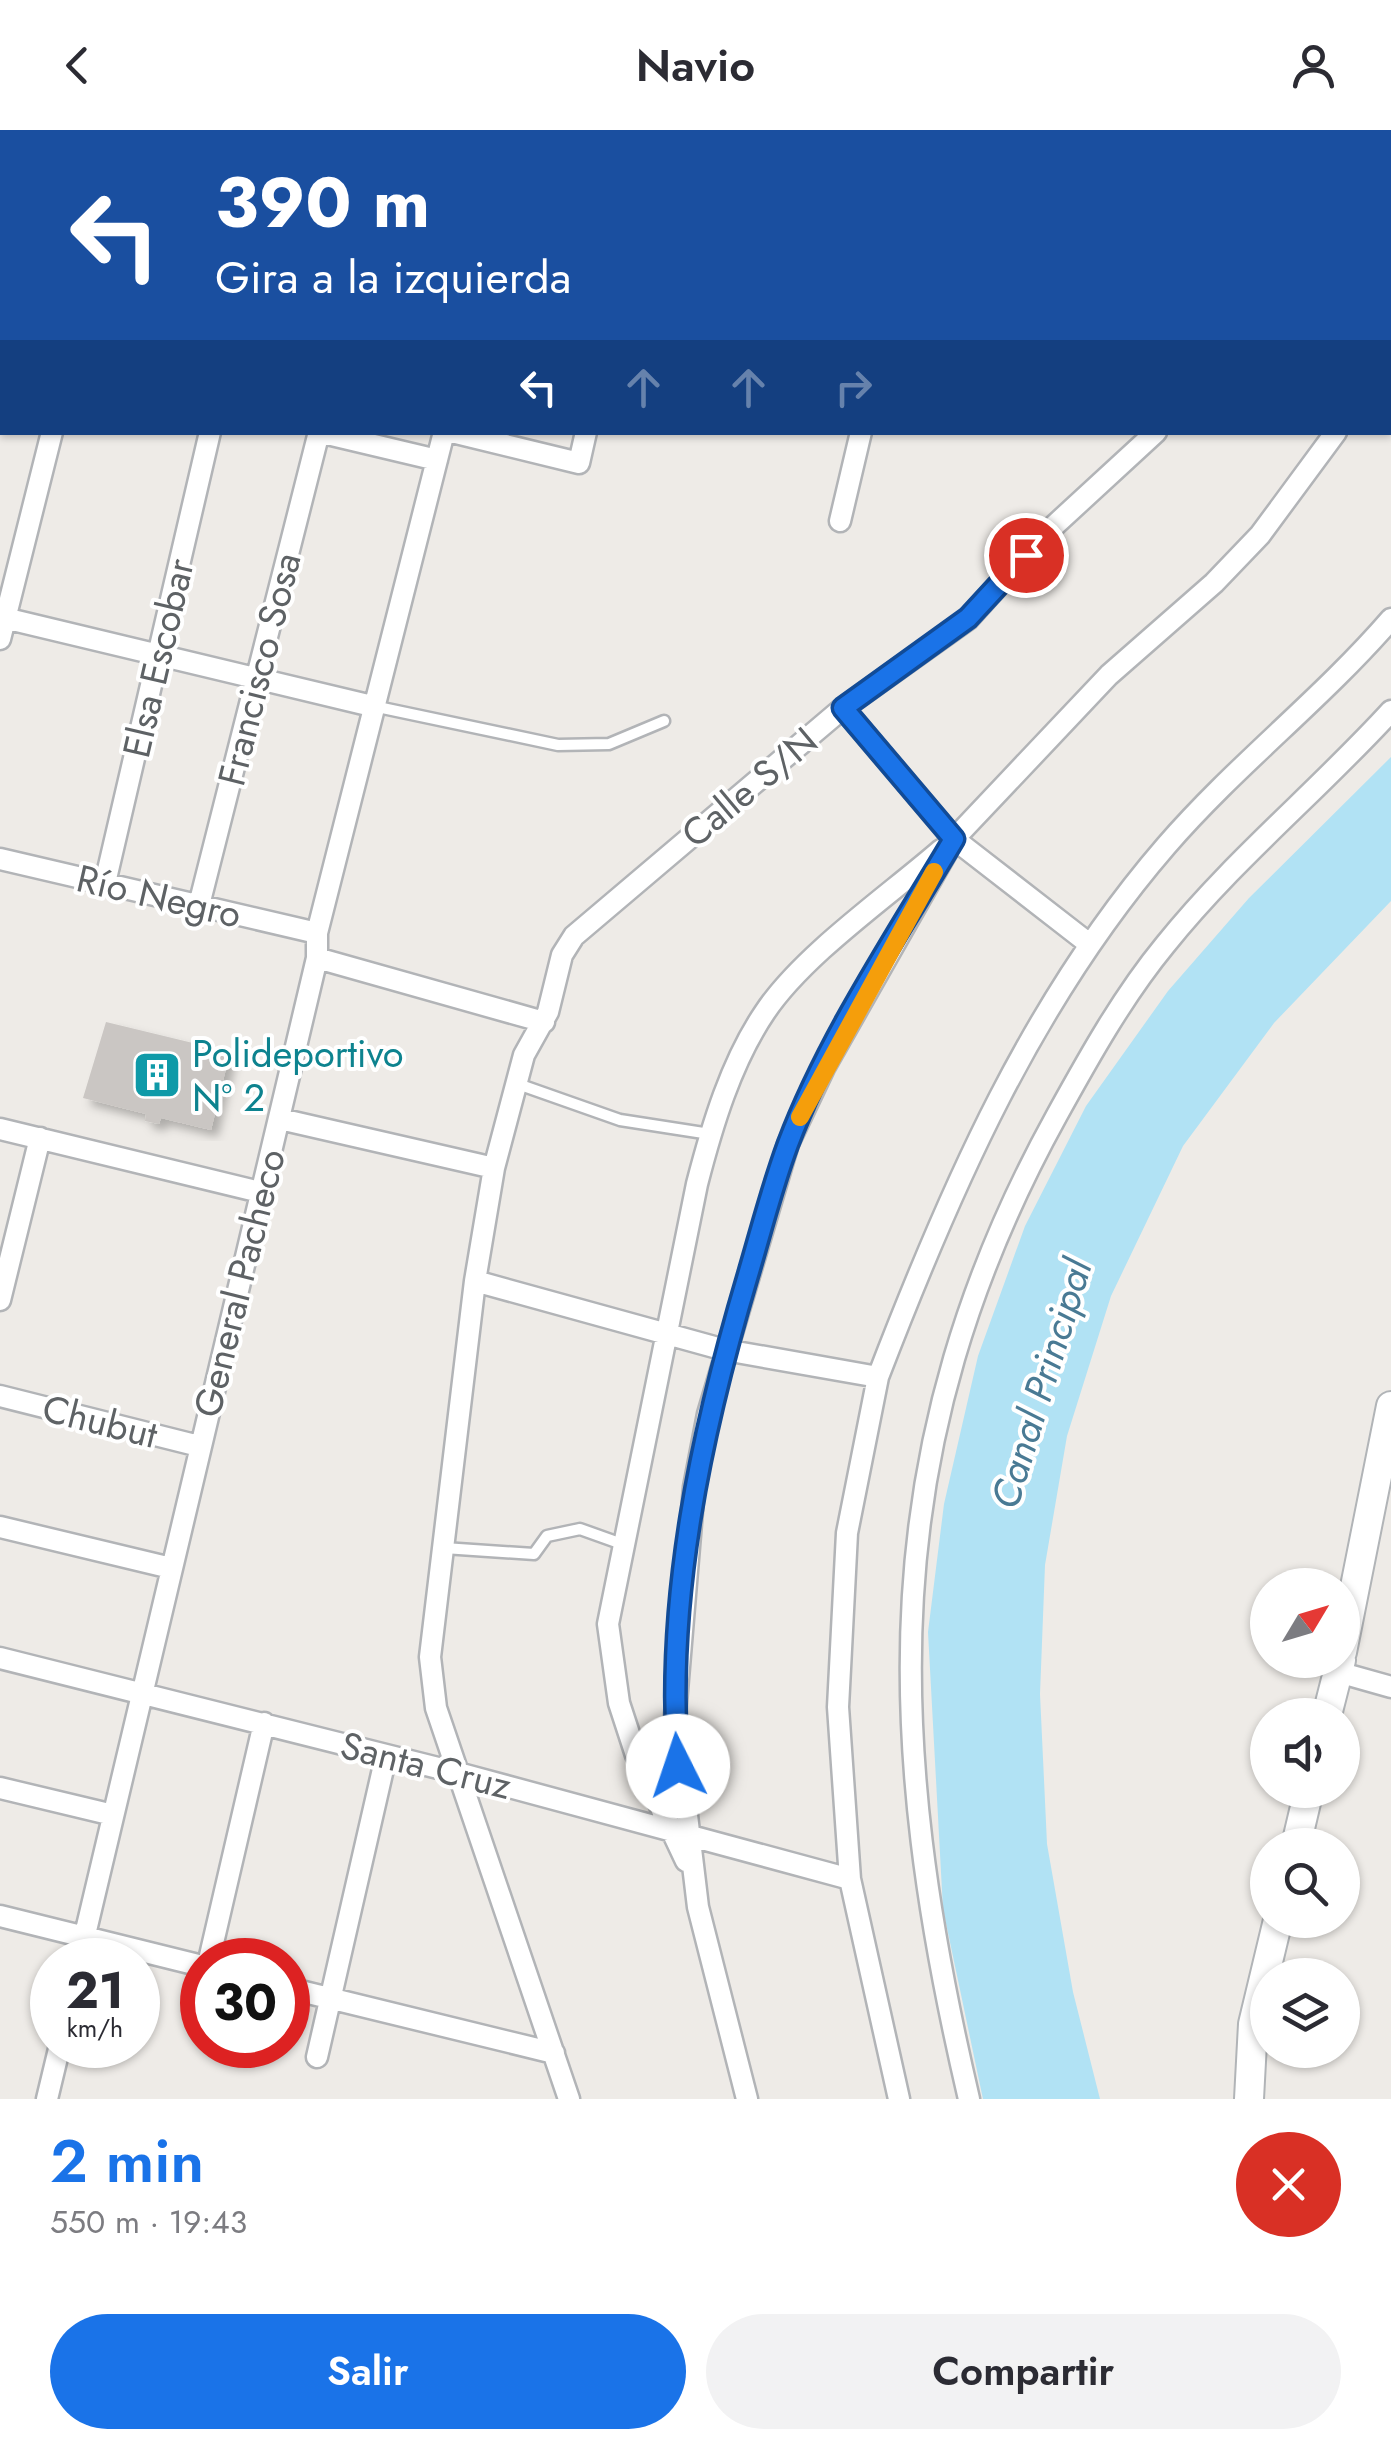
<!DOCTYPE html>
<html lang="es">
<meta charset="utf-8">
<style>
:root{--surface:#fff;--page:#f2f2f3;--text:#2b2b33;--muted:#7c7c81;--accent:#1a73e8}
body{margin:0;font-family:Jost,sans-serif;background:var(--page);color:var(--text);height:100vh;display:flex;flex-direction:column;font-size:38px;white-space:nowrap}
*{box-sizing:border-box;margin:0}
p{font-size:32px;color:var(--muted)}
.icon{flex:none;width:55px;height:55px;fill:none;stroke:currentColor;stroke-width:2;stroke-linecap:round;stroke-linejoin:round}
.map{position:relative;height:1969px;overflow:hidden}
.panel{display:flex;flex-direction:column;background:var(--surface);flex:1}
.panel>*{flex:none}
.guide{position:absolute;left:0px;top:0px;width:1392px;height:305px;box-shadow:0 2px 8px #0004;background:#1a4fa0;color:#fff;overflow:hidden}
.needle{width:65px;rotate:52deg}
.controls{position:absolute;left:1250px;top:1438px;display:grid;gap:20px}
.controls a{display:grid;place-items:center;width:110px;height:110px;border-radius:50%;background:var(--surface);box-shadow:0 2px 8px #0004;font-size:50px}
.speed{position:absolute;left:30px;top:1808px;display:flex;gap:20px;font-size:50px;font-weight:700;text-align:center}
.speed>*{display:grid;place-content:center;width:130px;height:130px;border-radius:50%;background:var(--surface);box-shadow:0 2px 8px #0004;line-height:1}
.speed small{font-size:25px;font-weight:400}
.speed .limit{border:15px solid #d22;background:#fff;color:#111}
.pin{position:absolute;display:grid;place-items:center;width:85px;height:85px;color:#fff;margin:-42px;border:5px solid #fff;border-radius:50%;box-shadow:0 2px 10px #0007}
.me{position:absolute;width:110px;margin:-55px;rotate:356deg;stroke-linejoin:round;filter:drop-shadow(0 0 8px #0008)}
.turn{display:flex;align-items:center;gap:35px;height:210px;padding:0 50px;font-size:45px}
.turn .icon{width:130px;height:130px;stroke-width:2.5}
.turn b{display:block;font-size:70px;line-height:85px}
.lanes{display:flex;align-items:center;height:95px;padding:0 50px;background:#0003;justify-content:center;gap:50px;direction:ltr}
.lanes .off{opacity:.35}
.round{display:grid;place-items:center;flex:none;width:105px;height:105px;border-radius:52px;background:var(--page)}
.headline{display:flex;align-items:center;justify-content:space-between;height:170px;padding:0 50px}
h1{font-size:60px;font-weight:600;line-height:75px;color:var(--accent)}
.action{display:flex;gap:20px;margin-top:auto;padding:20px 50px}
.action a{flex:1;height:115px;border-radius:60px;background:var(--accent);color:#fff;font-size:40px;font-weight:600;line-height:115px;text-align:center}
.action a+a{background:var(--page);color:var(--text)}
header{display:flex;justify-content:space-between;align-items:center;height:130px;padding:0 50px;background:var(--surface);font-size:45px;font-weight:600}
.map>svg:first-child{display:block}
.water{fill:#b1e2f4}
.building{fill:#cac6c3;filter:url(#shadow)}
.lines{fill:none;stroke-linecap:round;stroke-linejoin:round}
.lane-casing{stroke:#b2b4b7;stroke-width:15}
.street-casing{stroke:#b2b4b7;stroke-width:25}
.secondary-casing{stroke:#b1b4b7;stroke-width:32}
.lane{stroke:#fff;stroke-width:10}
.street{stroke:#fff;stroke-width:20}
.secondary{stroke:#fff;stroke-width:28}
.route-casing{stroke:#114b97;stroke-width:25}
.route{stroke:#1a73e8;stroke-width:18}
.slow{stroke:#f59e0b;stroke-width:18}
.labels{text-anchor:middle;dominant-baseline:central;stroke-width:8;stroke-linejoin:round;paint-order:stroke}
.street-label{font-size:38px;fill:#5e6265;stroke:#fff}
.culture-label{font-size:38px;fill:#0d838f;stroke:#fff;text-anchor:start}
.water-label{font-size:40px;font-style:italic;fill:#497a94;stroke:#fff}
</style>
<header><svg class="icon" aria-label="back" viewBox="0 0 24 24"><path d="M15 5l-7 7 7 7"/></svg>Navio<svg class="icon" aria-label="person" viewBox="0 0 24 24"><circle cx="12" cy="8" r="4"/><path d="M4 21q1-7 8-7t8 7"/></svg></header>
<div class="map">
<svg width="1391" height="1969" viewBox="0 0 1391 1969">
<defs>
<filter id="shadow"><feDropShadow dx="7" dy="7" stdDeviation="5" flood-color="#0004"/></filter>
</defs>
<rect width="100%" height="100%" fill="#eeebe7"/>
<!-- water -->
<path class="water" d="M1391 627V771L1274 893 1183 1016 1111 1166 1067 1306 1045 1435 1040 1564 1047 1714 1073 1862 1100 1969H983L943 1779 928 1502 944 1374 978 1226 1025 1096 1086 976 1168 861 1249 768Z"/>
<!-- building -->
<path class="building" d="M106 892 230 922 211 1000 161 988 159 994 145 991 146 984 83 968Z"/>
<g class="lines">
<!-- lane casing -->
<g class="lane-casing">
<path id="lane" d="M373 576 558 615 609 614 664 591
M515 953 620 990 710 1004
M444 1418 534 1424 547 1406 580 1399 622 1414"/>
</g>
<!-- street casing -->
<g class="street-casing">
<path id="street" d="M1343 0 1353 2
M128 2V0
M659 2 660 0
M932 2V0
M1164 2 1165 0
M1390 12H1391
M0 228H2
M452 302 579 333 586 302
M840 391 861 302
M0 487 372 576
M0 509 52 302
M843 578 954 709 1088 813
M0 729 317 803
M105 753 210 302
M199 775 319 302 437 330
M317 828 544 892
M280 989 494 1038
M0 999 260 1062
M475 1151 725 1220 878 1247C951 1057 1032 871 1166 716 1236 635 1321 570 1391 489
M0 1170 40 1008
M878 1247 847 1403 838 1577 850 1749 899 1969
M0 1266 199 1316
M0 1397 171 1438
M0 1528 458 1643 850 1749
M1338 1542 1391 1557
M0 1658 113 1685
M686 1731 636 1625 619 1573 608 1494 697 1054C712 996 731 932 765 882 803 825 888 766 941 720
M0 1786 202 1836
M79 1830 317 828V803L444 302
M209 1830 264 1593
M288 1858 554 1923
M317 1927 386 1626
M47 1969 60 1915
M569 1969 436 1578 430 1527 475 1151 494 1038 524 925 548 882 562 825 574 806 843 578 968 489 1043 406 1156 302
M747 1969 698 1777 675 1585 694 1357 708 1284 788 1014 825 936 954 709 1109 545 1214 453 1260 405 1336 302
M969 1969C885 1611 874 1316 1057 985 1089 927 1123 866 1165 815 1233 730 1318 661 1391 581"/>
</g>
<!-- secondary casing -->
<g class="secondary-casing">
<path id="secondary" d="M257 0 268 2
M395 2 396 0
M1390 277 1391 278
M1342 1522 1391 1276
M1327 1585 1341 1530
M1296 1715 1309 1660
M1249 1969 1253 1894 1278 1790"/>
</g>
<!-- lane -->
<use href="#lane" class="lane"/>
<!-- street -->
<use href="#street" class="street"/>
<!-- secondary -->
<use href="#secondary" class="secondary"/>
</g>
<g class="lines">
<!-- route casing -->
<g class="route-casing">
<path id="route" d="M678 1636C665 1470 701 1303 748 1145 761 1101 772 1057 788 1014 828 908 896 807 954 709L843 578 968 488 1026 425"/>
</g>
<!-- route -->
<use href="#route" class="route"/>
<!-- slow -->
<path class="slow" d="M800 987 934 742"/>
</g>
<!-- icons -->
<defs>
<g id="building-square" transform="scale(2.5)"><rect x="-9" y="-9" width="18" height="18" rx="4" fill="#0f9aa8" stroke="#fff"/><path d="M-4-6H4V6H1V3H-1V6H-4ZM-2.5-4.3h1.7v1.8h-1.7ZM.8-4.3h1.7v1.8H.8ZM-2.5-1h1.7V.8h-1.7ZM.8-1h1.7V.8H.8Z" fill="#fff"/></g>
</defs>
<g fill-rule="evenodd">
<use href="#building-square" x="157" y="945"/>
</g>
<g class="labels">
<!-- street labels -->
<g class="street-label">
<text transform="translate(158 528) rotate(-77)">Elsa Escobar</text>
<text transform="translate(259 539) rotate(-76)">Francisco Sosa</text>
<text transform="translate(749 657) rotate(-40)">Calle S/N</text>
<text transform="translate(159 766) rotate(13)">Río Negro</text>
<text transform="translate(239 1153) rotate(-76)">General Pacheco</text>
<text transform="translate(100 1291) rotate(14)">Chubut</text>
<text transform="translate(426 1635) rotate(14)">Santa Cruz</text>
</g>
<!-- culture labels -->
<g class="culture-label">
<text x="192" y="923">Polideportivo<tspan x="192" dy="44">Nº 2</tspan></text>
</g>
<!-- water labels -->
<g class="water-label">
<text transform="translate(1041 1254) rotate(-73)">Canal Principal</text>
</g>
</g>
</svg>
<div class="controls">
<a><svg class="needle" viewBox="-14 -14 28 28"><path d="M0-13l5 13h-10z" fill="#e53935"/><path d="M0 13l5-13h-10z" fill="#7c7c81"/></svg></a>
<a><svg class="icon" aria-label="sound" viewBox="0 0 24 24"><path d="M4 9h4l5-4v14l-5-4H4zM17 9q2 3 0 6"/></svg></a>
<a><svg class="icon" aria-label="search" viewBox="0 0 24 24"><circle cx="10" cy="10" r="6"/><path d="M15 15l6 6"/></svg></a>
<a><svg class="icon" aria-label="layers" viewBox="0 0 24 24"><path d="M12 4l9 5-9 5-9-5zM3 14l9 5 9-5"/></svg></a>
</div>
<div class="speed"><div>21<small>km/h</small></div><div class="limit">30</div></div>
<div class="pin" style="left:1026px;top:425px;background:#d93025"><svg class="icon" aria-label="arrive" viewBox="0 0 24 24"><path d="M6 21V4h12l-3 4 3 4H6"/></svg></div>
<svg class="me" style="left:678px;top:1636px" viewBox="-20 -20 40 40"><circle r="19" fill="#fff"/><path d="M0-13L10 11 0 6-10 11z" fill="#1a73e8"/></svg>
<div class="guide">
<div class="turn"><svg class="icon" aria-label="left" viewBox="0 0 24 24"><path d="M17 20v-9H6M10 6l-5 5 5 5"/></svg><div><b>390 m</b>Gira a la izquierda</div></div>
<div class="lanes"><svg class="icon" aria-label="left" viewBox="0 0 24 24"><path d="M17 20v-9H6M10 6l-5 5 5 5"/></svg><svg class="icon off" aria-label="ahead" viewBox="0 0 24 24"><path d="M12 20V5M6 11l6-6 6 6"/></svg><svg class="icon off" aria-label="ahead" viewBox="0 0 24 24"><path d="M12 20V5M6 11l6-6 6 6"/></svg><svg class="icon off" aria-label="right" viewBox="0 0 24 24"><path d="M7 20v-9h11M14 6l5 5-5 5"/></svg></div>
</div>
</div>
<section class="panel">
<div class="headline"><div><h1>2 min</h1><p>550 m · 19:43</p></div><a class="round" style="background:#d93025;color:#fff"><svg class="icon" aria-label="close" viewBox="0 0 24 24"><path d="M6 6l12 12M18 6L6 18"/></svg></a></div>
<div class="action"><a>Salir</a><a>Compartir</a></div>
</section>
